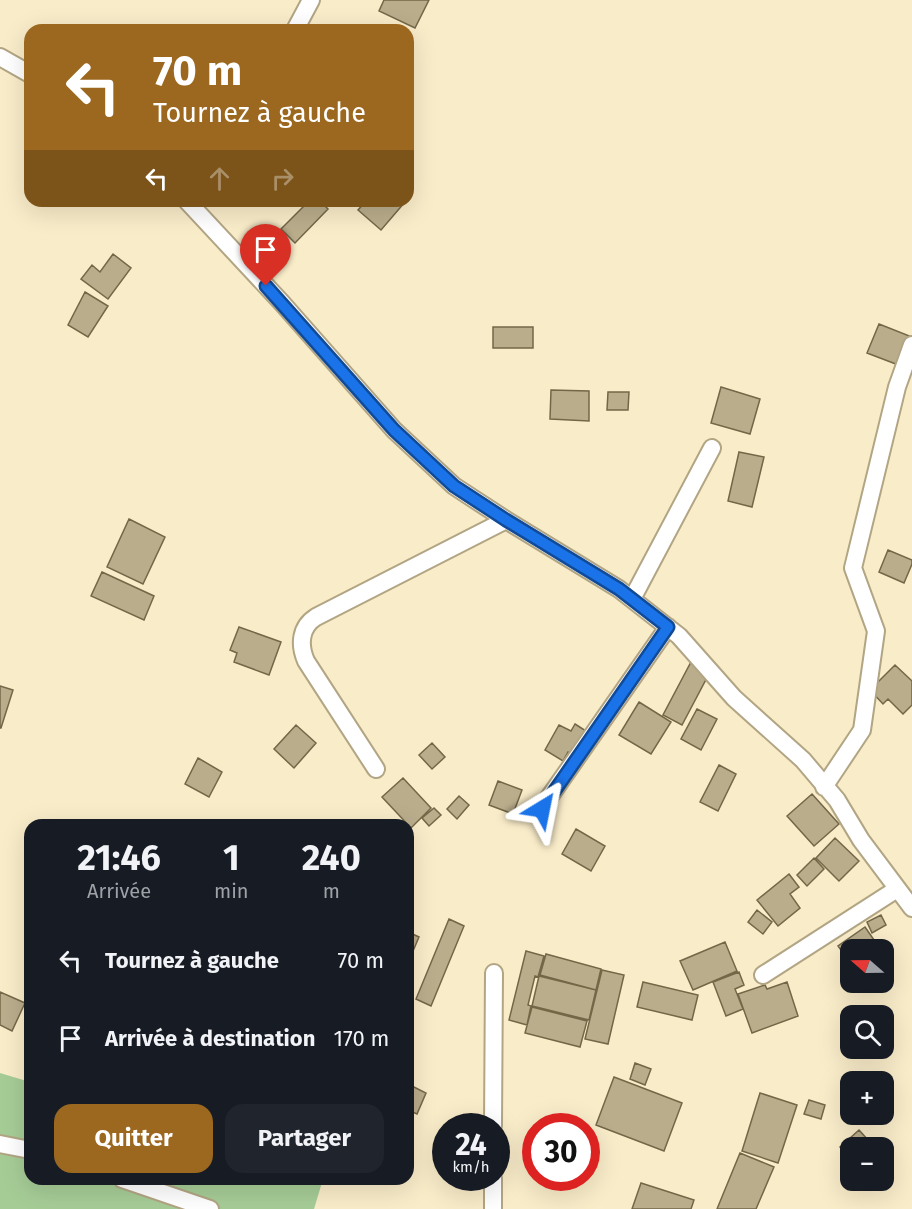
<!DOCTYPE html>
<html lang="fr">
<meta charset="utf-8">
<style>
:root{--surface:#171b24;--page:#20242c;--text:#f1f3f6;--muted:#9ea1a6;--accent:#9c681f}
body{margin:0;font-family:"Fira Sans",sans-serif;background:var(--page);color:var(--text);height:100vh;display:flex;flex-direction:column;font-size:22px;white-space:nowrap}
*{box-sizing:border-box;margin:0}
p{font-size:20px;color:var(--muted)}
.icon{flex:none;width:33px;height:33px;fill:none;stroke:currentColor;stroke-width:2;stroke-linecap:round;stroke-linejoin:round}
.map{position:relative;flex:1;overflow:hidden}
.drawer{position:absolute;left:24px;top:819px;width:390px;height:366px;display:flex;flex-direction:column;background:var(--surface);border-radius:18px;box-shadow:0 6px 24px #0002}
.drawer>*{flex:none}
.guide{position:absolute;left:24px;top:24px;width:390px;height:183px;border-radius:18px;box-shadow:0 6px 24px #0002;background:#9c681f;color:#fff;overflow:hidden}
.needle{width:39px;rotate:290deg}
.fabs{position:absolute;left:840px;top:939px;display:grid;gap:12px}
.fabs a{display:grid;place-items:center;width:54px;height:54px;border-radius:12px;background:var(--surface);box-shadow:0 6px 24px #0002;font-size:30px}
.speed{position:absolute;left:432px;top:1113px;display:flex;gap:12px;font-size:30px;font-weight:700;text-align:center}
.speed>*{display:grid;place-content:center;width:78px;height:78px;border-radius:50%;background:var(--surface);box-shadow:0 6px 24px #0002;line-height:1}
.speed small{font-size:15px;font-weight:400}
.speed .limit{border:9px solid #d22;background:#fff;color:#111}
.pin{position:absolute;display:grid;place-items:center;width:51px;height:51px;color:#fff;margin:-62px -26px;border-radius:50% 50% 50% 0;rotate:-45deg;box-shadow:0 0 6px #0007}
.pin .icon{rotate:45deg}
.me{position:absolute;width:66px;margin:-33px;rotate:35deg;stroke-linejoin:round;filter:drop-shadow(0 0 4px #0008)}
.turn{display:flex;align-items:center;gap:21px;height:126px;padding:0 30px;font-size:27px}
.turn .icon{width:78px;height:78px;stroke-width:2.5}
.turn b{display:block;font-size:42px;line-height:51px}
.lanes{display:flex;align-items:center;height:57px;padding:0 30px;background:#0003;justify-content:center;gap:30px;direction:ltr}
.lanes .off{opacity:.35}
.eta{display:flex;justify-content:space-evenly;align-items:center;height:102px;text-align:center}
.eta b{font-size:36px;font-weight:700;line-height:42px}
.primary-button{display:flex;gap:12px;margin-top:auto;padding:12px 30px}
.primary-button a{flex:1;height:69px;border-radius:18px;background:var(--accent);color:#fff;font-size:24px;font-weight:700;line-height:69px;text-align:center}
.primary-button a+a{background:var(--page);color:var(--text)}
ul{padding:0;list-style:none}
li{display:flex;align-items:center;gap:18px;height:78px;padding:0 30px}
li div{flex:1}
li b{display:block;font-size:22px}
li em{font-style:normal}
.map>svg:first-child{display:block}
.green{fill:#a6cc96}
.building{fill:#baad8c;stroke:#736748;stroke-width:1.5}
.lines{fill:none;stroke-linecap:round;stroke-linejoin:round}
.minor-casing{stroke:#b2a584;stroke-width:20}
.minor{stroke:#fff;stroke-width:16}
.route-casing{stroke:#114b97;stroke-width:15}
.route{stroke:#1a73e8;stroke-width:10}
</style>
<div class="map">
<svg width="912" height="1209" viewBox="0 0 912 1209">
<rect width="100%" height="100%" fill="#f9ecc9"/>
<!-- green -->
<path class="green" d="M0 1073 30 1082V1179H323L314 1209H0Z"/>
<!-- building -->
<path class="building" d="M384 0H429L415 28 379 11Z
M309 201H320L328 209 295 243 281 229Z
M366 201H404L405 202 381 230 358 210Z
M113 254 131 268 108 299 81 279 92 265 100 272Z
M85 292 108 306 88 337 68 325Z
M879 324 912 337 901 366 867 353Z
M493 327H533V348H493Z
M721 387 760 399 750 434 711 423Z
M551 390 589 391V421L550 419Z
M608 392H629L628 410H607Z
M739 452 764 457 752 507 728 501Z
M129 519 165 537 143 584 107 567Z
M888 550 912 560V564L904 583 879 572Z
M102 572 154 596 144 620 91 596Z
M239 627 281 642 269 675 234 662 237 653 230 650Z
M692 660 711 670 682 725 663 715Z
M895 665 912 681V705L903 714 888 699 883 704 870 690Z
M0 686 13 690 1 728H0Z
M639 702 671 722 651 754 619 735Z
M697 709 717 719 701 750 681 739Z
M575 724 586 731 573 755 568 752 563 761 545 750 559 725 571 731Z
M296 725 316 743 294 768 274 749Z
M432 743 445 757 432 769 419 755Z
M198 758 222 772 209 797 185 784Z
M719 765 736 774 718 811 700 802Z
M403 778 431 808 411 828 382 797Z
M498 781 522 790 513 814 489 805Z
M812 794 839 824 814 846 787 816Z
M459 796 469 805 457 819 447 809Z
M434 808 441 815 429 826 422 818Z
M576 829 605 846 591 871 562 854Z
M835 838 859 861 839 881 816 858Z
M814 858 824 869 807 886 797 875Z
M789 874 799 887 790 894 800 908 778 926 757 900Z
M757 910 772 922 763 934 748 922Z
M881 915 886 925 872 933 867 922Z
M449 919 464 926 431 1006 416 999Z
M865 927 881 950H850V963L838 946Z
M408 932 419 937 408 963Z
M725 942 737 971 693 990 680 961Z
M526 951 544 956 538 977 535 976 528 1005 531 1006 527 1025 509 1020Z
M546 954 601 969 596 990 540 975Z
M602 970 624 975 608 1044 585 1039Z
M739 972 744 985 735 989 743 1009 726 1016 713 982Z
M539 976 596 990 589 1020 532 1006Z
M643 982 698 995 692 1020 637 1007Z
M787 982 798 1016 752 1033 738 994 765 985 767 989Z
M0 992 25 1003 12 1031 0 1025Z
M532 1007 587 1021 580 1047 525 1033Z
M635 1063 651 1069 645 1085 630 1079Z
M614 1077 682 1103 664 1151 596 1125Z
M408 1084 426 1093 417 1114 408 1110Z
M760 1093 797 1105 778 1163 742 1151Z
M809 1100 825 1105 821 1119 804 1114Z
M859 1130 868 1140 859 1148H850L849 1157 840 1147Z
M740 1153 774 1167 756 1209H717Z
M641 1183 694 1200 691 1209H632Z"/>
<g class="lines">
<!-- minor casing -->
<g class="minor-casing">
<path id="minor" d="M295 30 311 0
M0 57 30 74
M187 201 282 303 394 430 454 486 506 520 619 589 679 636 734 698 803 760 837 800 861 840 912 908
M632 599 712 448
M376 769 306 661C299 645 300 627 316 617L506 520
M824 787 862 730 876 631 853 568 897 387 912 345
M541 809 668 627
M763 975 897 889
M493 1126 494 973
M0 1144 30 1150
M122 1179 210 1209
M493 1209V1178"/>
</g>
<!-- minor -->
<use href="#minor" class="minor"/>
</g>
<g class="lines">
<!-- route casing -->
<g class="route-casing">
<path id="route" d="M266 286 394 430 454 486 506 520 619 589 668 627 542 809"/>
</g>
<!-- route -->
<use href="#route" class="route"/>
</g>
</svg>
<div class="fabs">
<a><svg class="needle" viewBox="-14 -14 28 28"><path d="M0-13l5 13h-10z" fill="#e53935"/><path d="M0 13l5-13h-10z" fill="#9ea1a6"/></svg></a>
<a><svg class="icon" aria-label="search" viewBox="0 0 24 24"><circle cx="10" cy="10" r="6"/><path d="M15 15l6 6"/></svg></a>
<a>+</a>
<a>−</a>
</div>
<div class="speed"><div>24<small>km/h</small></div><div class="limit">30</div></div>
<div class="pin" style="left:266px;top:286px;background:#d93025"><svg class="icon" aria-label="arrive" viewBox="0 0 24 24"><path d="M6 21V4h12l-3 4 3 4H6"/></svg></div>
<svg class="me" style="left:542px;top:809px" viewBox="-20 -20 40 40"><path d="M0-17L14 15 0 8-14 15z" fill="#1a73e8" stroke="#fff" stroke-width="4"/></svg>
<div class="guide">
<div class="turn"><svg class="icon" aria-label="left" viewBox="0 0 24 24"><path d="M17 20v-9H6M10 6l-5 5 5 5"/></svg><div><b>70 m</b>Tournez à gauche</div></div>
<div class="lanes"><svg class="icon" aria-label="left" viewBox="0 0 24 24"><path d="M17 20v-9H6M10 6l-5 5 5 5"/></svg><svg class="icon off" aria-label="ahead" viewBox="0 0 24 24"><path d="M12 20V5M6 11l6-6 6 6"/></svg><svg class="icon off" aria-label="right" viewBox="0 0 24 24"><path d="M7 20v-9h11M14 6l5 5-5 5"/></svg></div>
</div>
<section class="drawer">
<div class="eta">
<div><b>21:46</b><p>Arrivée</p></div>
<div><b>1</b><p>min</p></div>
<div><b>240</b><p>m</p></div>
</div>
<ul>
<li><svg class="icon" aria-label="left" viewBox="0 0 24 24"><path d="M17 20v-9H6M10 6l-5 5 5 5"/></svg><div><b>Tournez à gauche</b></div><em>70 m</em></li>
<li><svg class="icon" aria-label="arrive" viewBox="0 0 24 24"><path d="M6 21V4h12l-3 4 3 4H6"/></svg><div><b>Arrivée à destination</b></div><em>170 m</em></li>
</ul>
<div class="primary-button"><a>Quitter</a><a>Partager</a></div>
</section>
</div>
